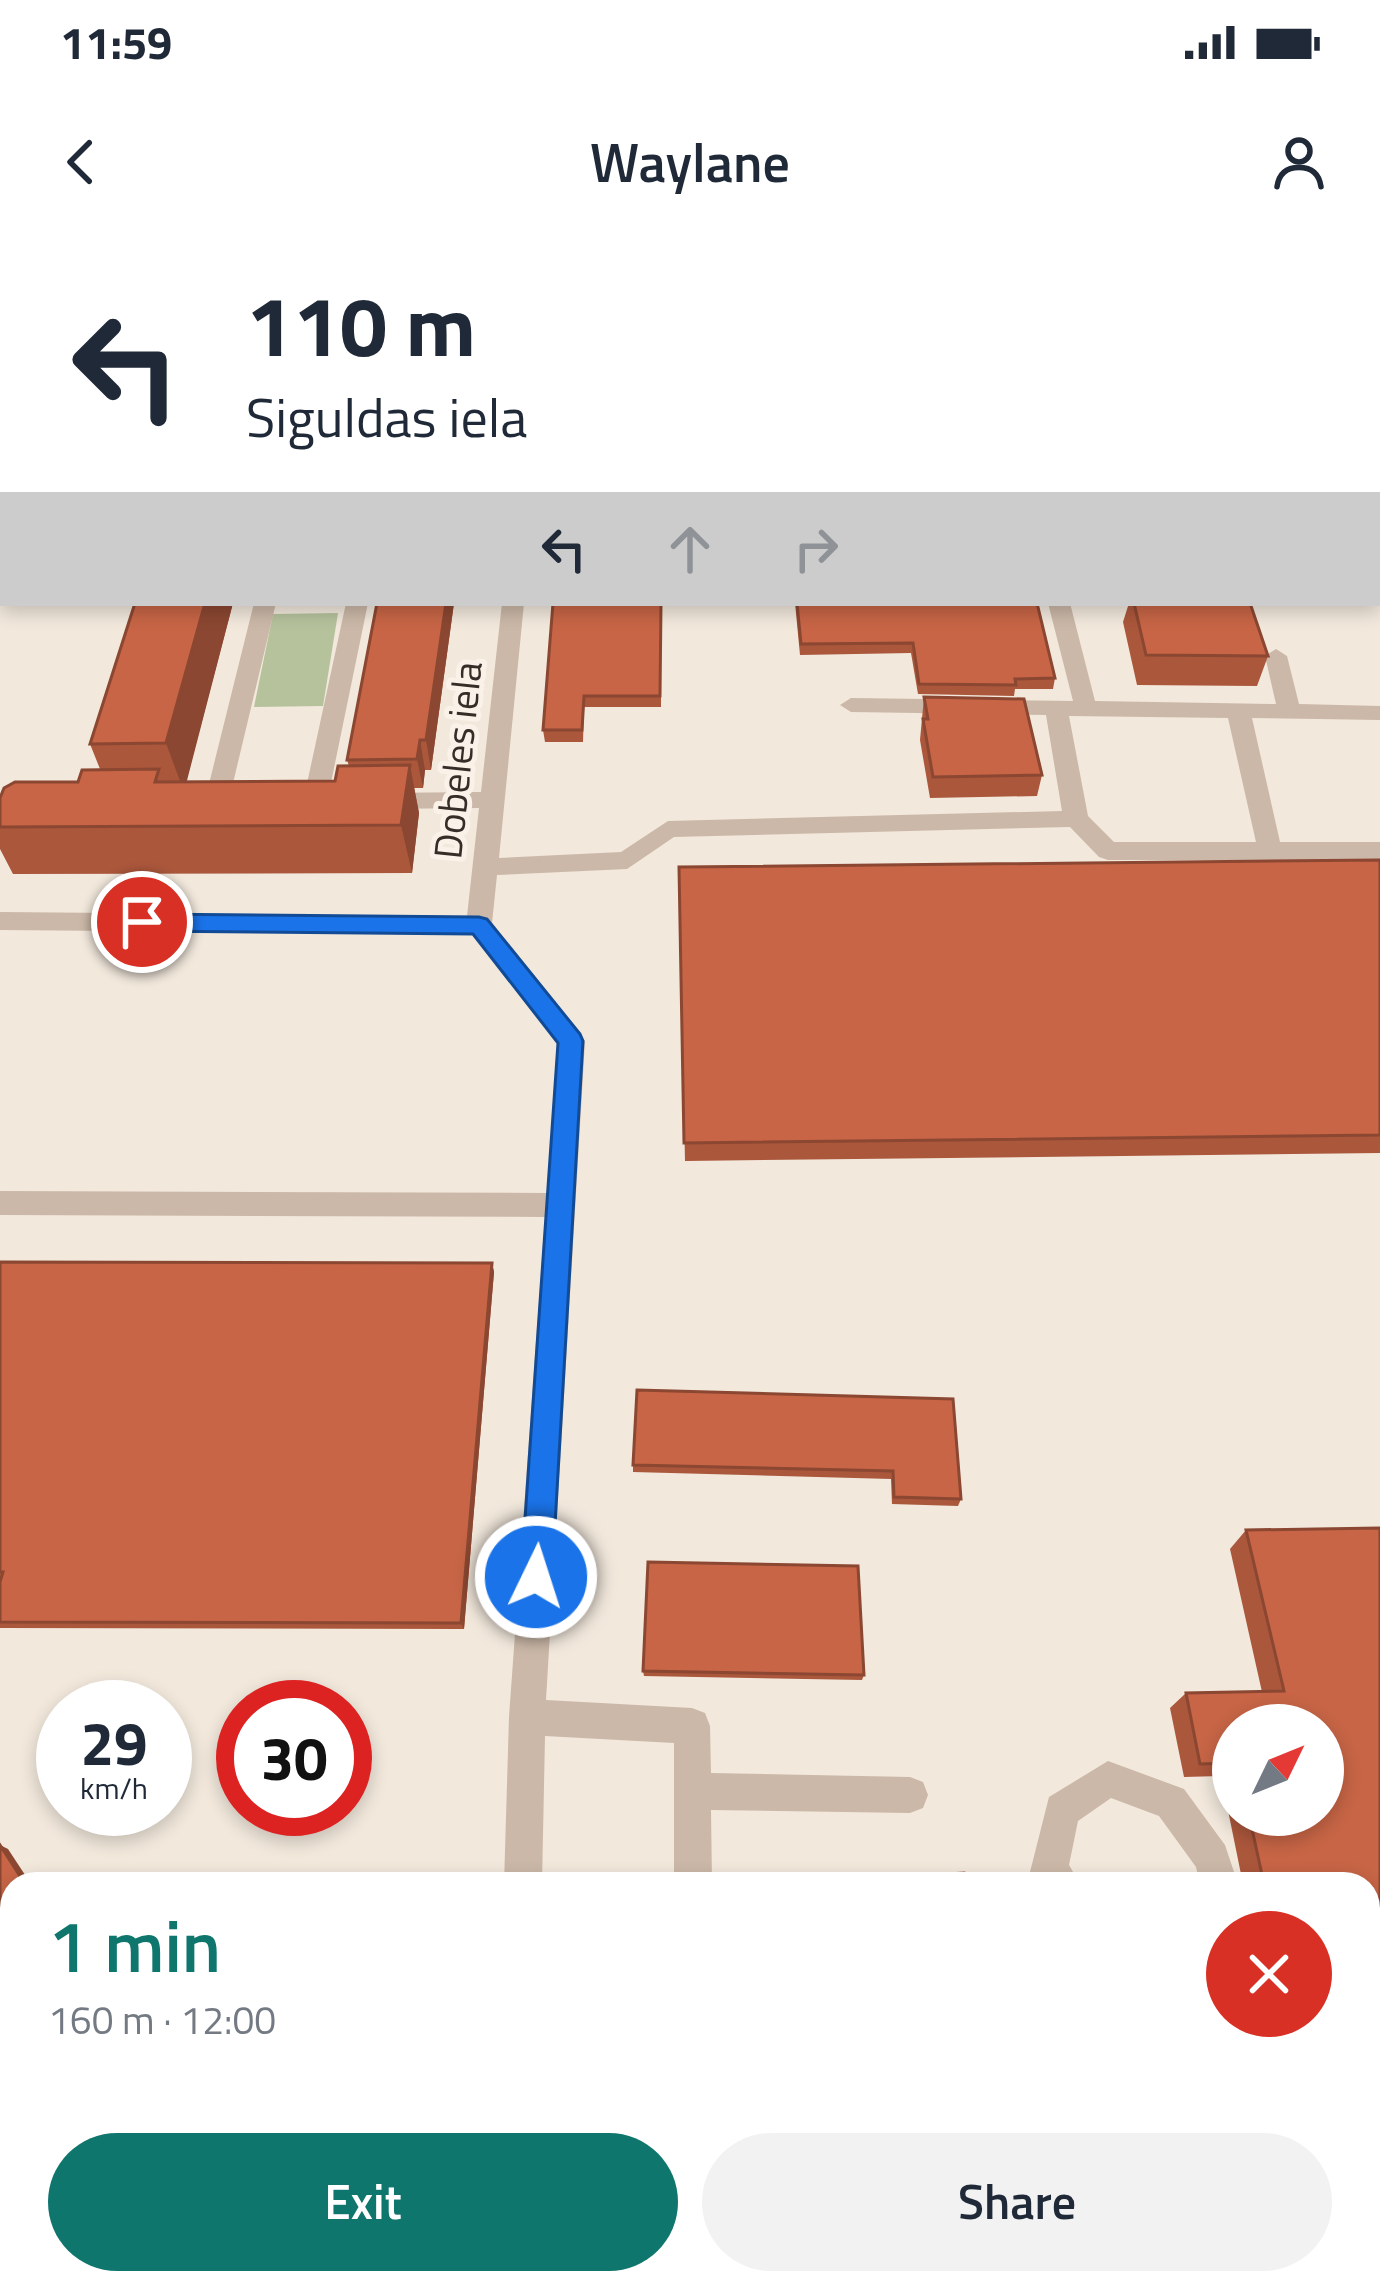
<!DOCTYPE html>
<meta charset="utf-8">
<style>
:root{--surface:#fff;--page:#f2f2f3;--text:#1f2937;--muted:#747a83;--accent:#0f766e}
body{margin:0;font-family:"Titillium Web",sans-serif;background:var(--page);color:var(--text);height:100vh;display:flex;flex-direction:column;font-size:45px;white-space:nowrap}
*{box-sizing:border-box;margin:0}
p{font-size:39px;color:var(--muted)}
.icon{flex:none;width:66px;height:66px;fill:none;stroke:currentColor;stroke-width:2;stroke-linecap:round;stroke-linejoin:round}
.map{position:relative;flex:1;overflow:hidden}
.drawer{position:absolute;left:0px;top:1632px;width:1380px;height:423px;display:flex;flex-direction:column;background:var(--surface);border-radius:36px 36px 0 0;box-shadow:0 6px 18px #0003}
.drawer>*{flex:none}
.banner{position:absolute;left:0px;top:0px;width:1380px;height:366px;box-shadow:0 6px 18px #0003;background:#fff;color:var(--text);overflow:hidden}
.needle{width:78px;rotate:47deg}
.controls{position:absolute;left:1212px;top:1464px;display:grid;gap:24px}
.controls a{display:grid;place-items:center;width:132px;height:132px;border-radius:50%;background:var(--surface);box-shadow:0 6px 18px #0003;font-size:60px}
.speed{position:absolute;left:36px;top:1440px;display:flex;gap:24px;font-size:60px;font-weight:700;text-align:center}
.speed>*{display:grid;place-content:center;width:156px;height:156px;border-radius:50%;background:var(--surface);box-shadow:0 6px 18px #0003;line-height:1}
.speed small{font-size:30px;font-weight:400}
.speed .limit{border:18px solid #d22;background:#fff;color:#111}
.pin{position:absolute;display:grid;place-items:center;width:102px;height:102px;color:#fff;margin:-51px;border:6px solid #fff;border-radius:50%;box-shadow:0 3px 12px #0007}
.me{position:absolute;width:132px;margin:-66px;rotate:4deg;stroke-linejoin:round;filter:drop-shadow(0 0 9px #0008)}
.turn{display:flex;align-items:center;gap:42px;height:252px;padding:0 48px;font-size:54px}
.turn .icon{width:156px;height:156px;stroke-width:2.5}
.turn b{display:block;font-size:84px;line-height:102px}
.lanes{display:flex;align-items:center;height:114px;padding:0 48px;background:#0003;justify-content:center;gap:60px;direction:ltr}
.lanes .off{opacity:.35}
.round{display:grid;place-items:center;flex:none;width:126px;height:126px;border-radius:63px;background:var(--page)}
.summary{display:flex;align-items:center;justify-content:space-between;height:204px;padding:0 48px}
h1{font-size:72px;font-weight:600;line-height:90px;color:var(--accent)}
.primary-button{display:flex;gap:24px;margin-top:auto;padding:24px 48px}
.primary-button a{flex:1;height:138px;border-radius:72px;background:var(--accent);color:#fff;font-size:48px;font-weight:600;line-height:138px;text-align:center}
.primary-button a+a{background:var(--page);color:var(--text)}
.status{display:flex;justify-content:space-between;align-items:center;height:84px;padding:0 60px;background:var(--surface);direction:ltr}
.status svg{height:33px;fill:currentColor}
header{display:flex;justify-content:space-between;align-items:center;height:156px;padding:0 48px;background:var(--surface);font-size:54px;font-weight:600}
.map>svg:first-child{display:block}
.green{fill:#b5c29c}
.lines{fill:none;stroke-linecap:round;stroke-linejoin:round}
.minor{fill:#cbb8a8;fill-rule:evenodd}
.wall{fill:#ab573c;fill-rule:evenodd}
.shaded-wall{fill:#8b4731}
.building{fill:#c76546;stroke:#8b4731;stroke-width:3}
.route{fill:#1a73e8;stroke:#114b97;stroke-width:3}
.labels{text-anchor:middle;dominant-baseline:central;stroke-width:10;stroke-linejoin:round;paint-order:stroke}
.far-street-label{font-size:39px;fill:#372d28;stroke:#faf2e9}
</style>
<div class="status"><b>11:59</b><svg viewBox="0 0 49 12"><path d="M0 12V9h3v3zM5 12V6h3v6zM10 12V3h3v9zM15 12V0h3v12zM26 1h20v11H26zM47 4h2v5h-2z"/></svg></div>
<header><svg class="icon" aria-label="back" viewBox="0 0 24 24"><path d="M15 5l-7 7 7 7"/></svg>Waylane<svg class="icon" aria-label="person" viewBox="0 0 24 24"><circle cx="12" cy="8" r="4"/><path d="M4 21q1-7 8-7t8 7"/></svg></header>
<div class="map">
<svg width="1380" height="2053" viewBox="0 0 1380 2053">
<rect width="100%" height="100%" fill="#f2e8dc"/>
<!-- green -->
<path class="green" d="M338 373 323 466 254 467 273 374Z"/>
<g class="lines">
<!-- minor -->
<path class="minor" d="M539 0H555V3H539Z
M779 0H795V3H779Z
M1300 0H1316L1318 3H1302Z
M1377 55H1380V65H1377Z
M1377 148 1380 149V167L1377 166Z
M1377 191 1380 192V204L1377 203Z
M0 198H3V210H0Z
M254 363H276L228 564 216 572 204 564Z
M346 363H368L327 562 315 570 303 562Z
M502 363H524L499 618 621 612 668 581 1062 571 1046 475 851 472 840 465 851 458 1073 461 1048 363H1070L1095 461 1276 464 1265 416 1276 409 1287 416 1299 464 1380 466V480L1252 478 1280 602H1380V620H1108L1099 617 1070 587 674 597 627 629 497 635 492 683 585 801 546 1460 692 1468 705 1473 710 1486 711 1533 910 1537 923 1542 928 1555 923 1568 910 1573 711 1570 712 1644H674V1503L545 1496 542 1644H504L509 1477 545 977 0 975V951L547 953 557 803 472 694 0 690V672L467 676 479 568 378 569 366 561 378 553 481 552ZM1069 476 1228 478 1256 602H1114L1088 576Z
M1108 1521 1184 1549 1225 1605 1238 1644H1200L1196 1627 1159 1576 1111 1558 1078 1581 1069 1625 1080 1644H1035L1030 1632 1049 1557Z
M1368 1908 1380 1913V1961L1368 1956Z
M553 2043H595L599 2053H555Z"/>
</g>
<!-- wall -->
<path class="wall" d="M1352 0H1380V51H1377V3H1353Z
M1377 220 1380 227V349H1377Z
M233 363 186 541H335L349 526 347 520 454 363 431 530H425L423 548H414L419 573 412 633 13 634 0 609V558L78 542 100 529 90 504Z
M661 363V467H584L583 502H545L543 490Z
M795 363H1037L1055 438 1053 449H1015L1014 456 918 454 911 413 800 415Z
M1129 363H1250L1268 416 1257 446 1137 445 1123 382Z
M924 457 1042 535 1037 556 930 558 920 500Z
M1380 620V913L685 921 679 627Z
M0 1022 492 1023 494 1032 464 1389 0 1388Z
M953 1159 961 1259 958 1266 892 1264 891 1239 633 1232V1225Z
M1380 1288V1741L1368 1742V1644H1243L1221 1536 1184 1537 1170 1468 1186 1453 1262 1452 1230 1309 1246 1290ZM1233 1485 1323 1575H1233Z
M643 1431 864 1435 862 1440 644 1436Z
M1368 1993 1378 1994 1380 2053H1151L1149 2043H1368Z"/>
<!-- shaded-wall -->
<path class="shaded-wall" d="M205 363H233L184 552 166 503Z
M446 363H454L431 530 426 500Z
M420 500 425 530 423 548 417 519Z
M410 525 419 573 412 633 401 585Z
M492 1023 494 1032 464 1389 461 1383Z
M0 1605 8 1609 31 1644H25Z
M12 1665V1675L0 1684V1675Z
M0 1697 12 1716V1727L0 1708Z
M12 1737V1747L0 1757V1747Z
M0 1965 12 1979V1990L0 1976Z"/>
<!-- building -->
<path class="building" d="M15 0H162L161 3H14Z
M436 0H499V3H436Z
M588 0H625V3H587Z
M718 0H762V3H718Z
M1365 0H1380V30L1377 24V3H1366Z
M1377 220 1380 227V327H1377Z
M135 363H205L166 503 90 504Z
M377 363H446L426 500H420L417 519 347 520Z
M553 363H661L660 456H584L582 490H543Z
M797 363H1037L1055 438 1015 439 1016 445 919 444 913 403 801 404Z
M1134 363H1250L1268 416 1146 415Z
M924 457 1024 459 1042 535 933 537 923 479H928Z
M410 525 401 585 0 587V558L4 548 15 542H78L82 530 159 529 155 542 335 541 338 526Z
M1380 620V895L684 903 679 627Z
M0 1022 492 1023 461 1383 0 1382V1342L3 1332H0Z
M637 1150 953 1159 961 1259 894 1257 893 1231 633 1225Z
M1380 1288V1735H1368V1644H1264L1249 1575H1323V1485H1233V1523L1200 1524 1186 1453 1284 1451 1246 1290Z
M648 1322 858 1326 864 1435 643 1431Z
M0 1605 25 1644H12V1665L0 1675Z
M964 1633 966 1644H773Z
M0 1708 12 1727V1737L0 1747Z
M0 1976 12 1990V2043H285L278 2053H0Z
M1378 1994 1380 2003V2053H1173L1171 2043H1368V1995Z
M756 2043H1022L1024 2053H757Z"/>
<!-- route -->
<path class="route" d="M142 674 479 677 487 679 580 794 583 801 552 1337 547 1348 536 1352 525 1348 521 1337 558 803 473 694 142 691 131 682Z"/>
<g class="labels">
<!-- far-street labels -->
<g class="far-street-label">
<text transform="translate(457 520) rotate(-84)">Dobeles iela</text>
</g>
</g>
</svg>
<div class="controls">
<a><svg class="needle" viewBox="-14 -14 28 28"><path d="M0-13l5 13h-10z" fill="#e53935"/><path d="M0 13l5-13h-10z" fill="#747a83"/></svg></a>
</div>
<div class="speed"><div>29<small>km/h</small></div><div class="limit">30</div></div>
<div class="pin" style="left:142px;top:682px;background:#d93025"><svg class="icon" aria-label="arrive" viewBox="0 0 24 24"><path d="M6 21V4h12l-3 4 3 4H6"/></svg></div>
<svg class="me" style="left:536px;top:1337px" viewBox="-20 -20 40 40"><circle r="17" fill="#1a73e8" stroke="#fff" stroke-width="3"/><path d="M0-11L8 9 0 5-8 9z" fill="#fff"/></svg>
<div class="banner">
<div class="turn"><svg class="icon" aria-label="left" viewBox="0 0 24 24"><path d="M17 20v-9H6M10 6l-5 5 5 5"/></svg><div><b>110 m</b>Siguldas iela</div></div>
<div class="lanes"><svg class="icon" aria-label="left" viewBox="0 0 24 24"><path d="M17 20v-9H6M10 6l-5 5 5 5"/></svg><svg class="icon off" aria-label="ahead" viewBox="0 0 24 24"><path d="M12 20V5M6 11l6-6 6 6"/></svg><svg class="icon off" aria-label="right" viewBox="0 0 24 24"><path d="M7 20v-9h11M14 6l5 5-5 5"/></svg></div>
</div>
<section class="drawer">
<div class="summary"><div><h1>1 min</h1><p>160 m · 12:00</p></div><a class="round" style="background:#d93025;color:#fff"><svg class="icon" aria-label="close" viewBox="0 0 24 24"><path d="M6 6l12 12M18 6L6 18"/></svg></a></div>
<div class="primary-button"><a>Exit</a><a>Share</a></div>
</section>
</div>
